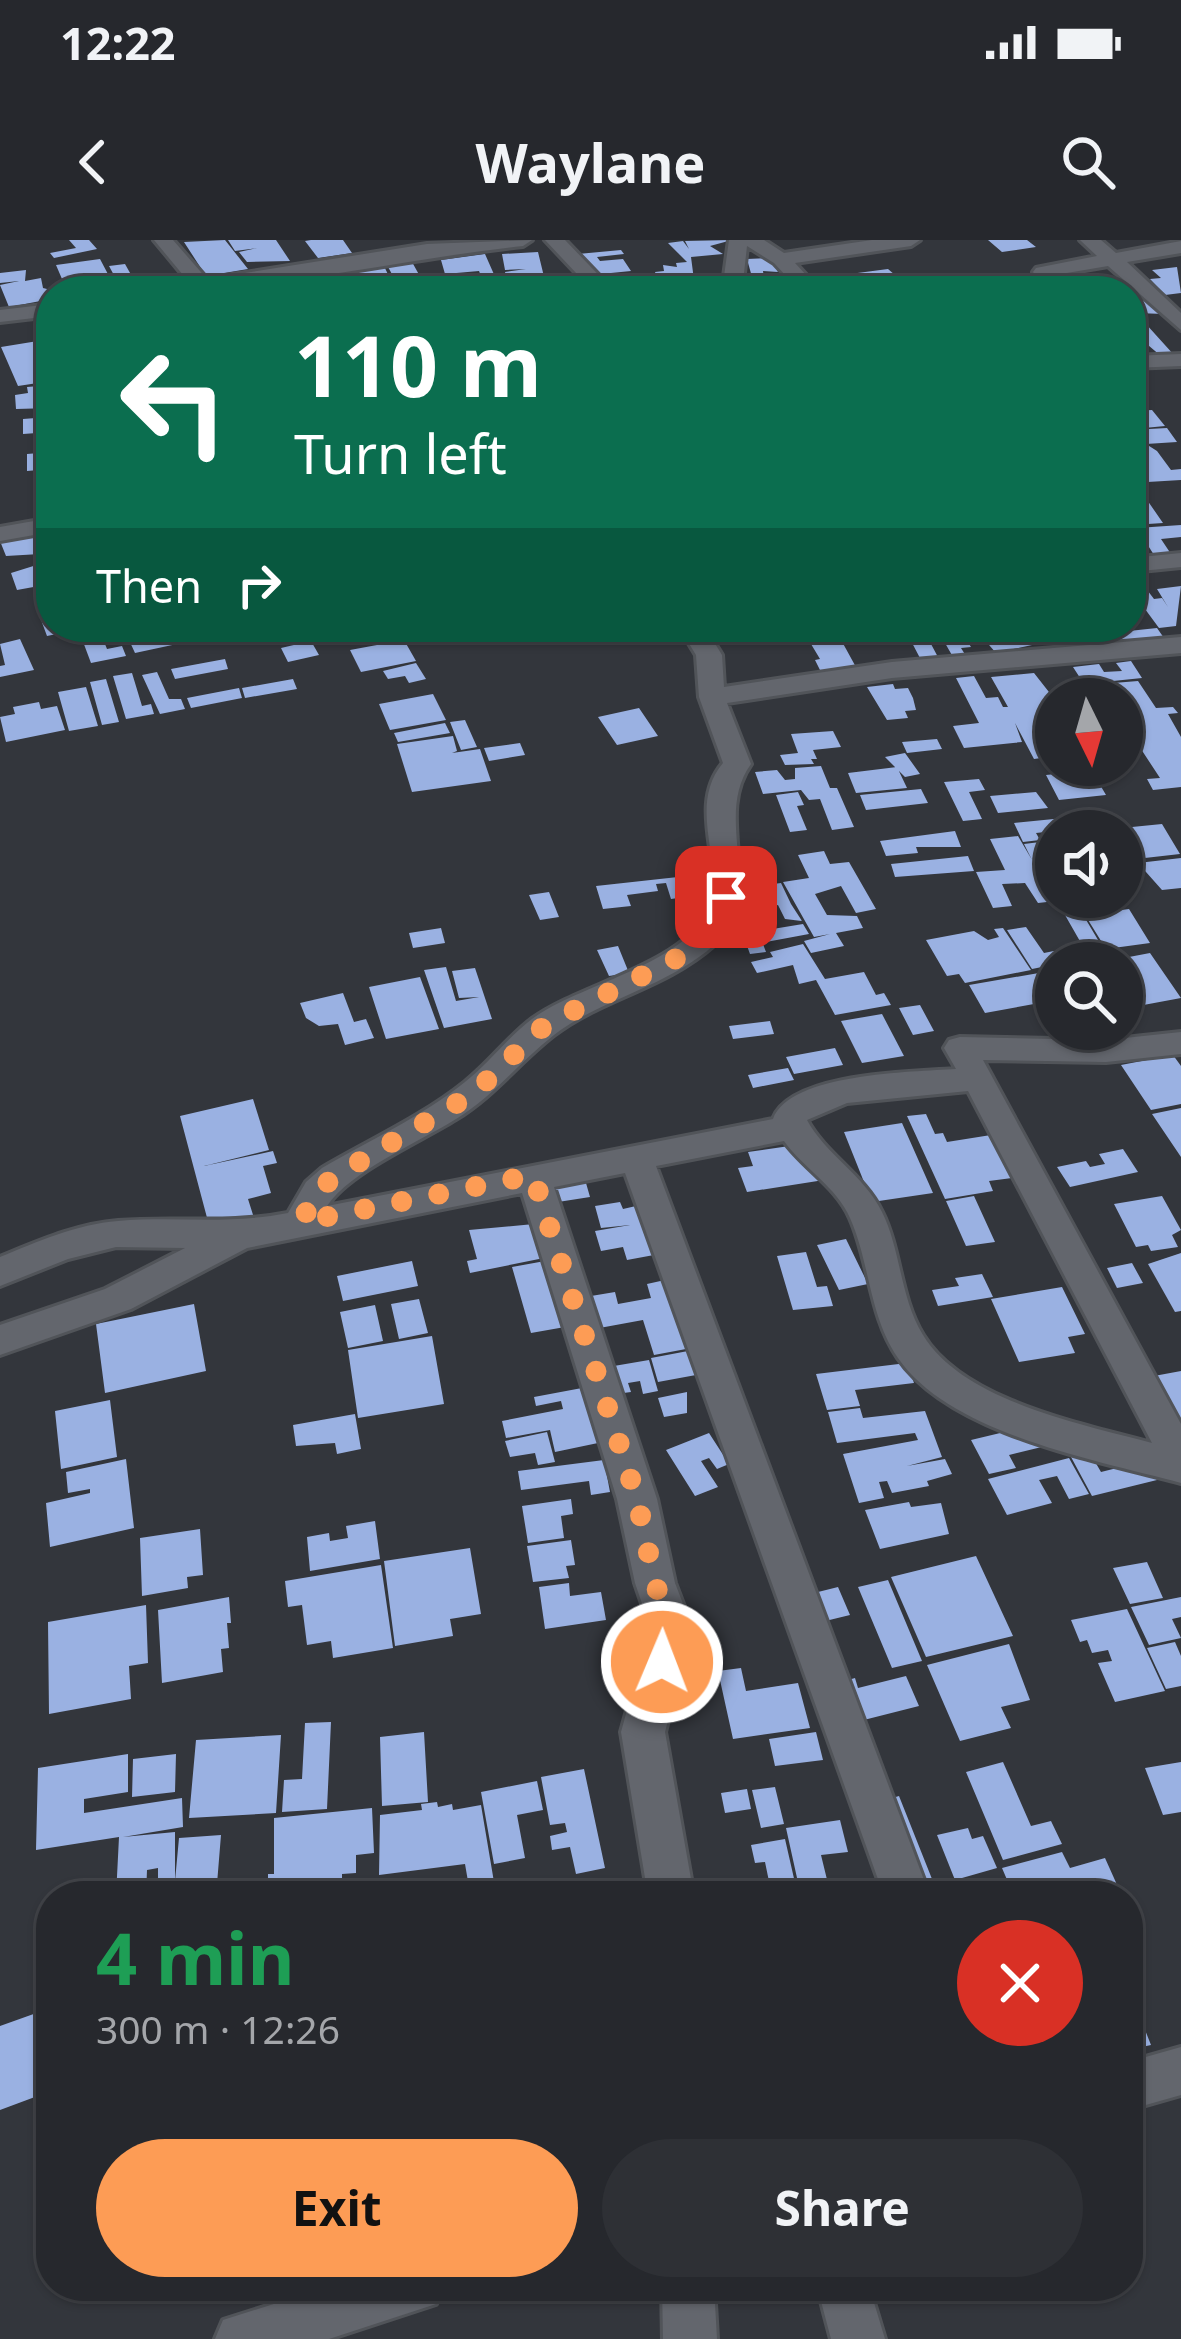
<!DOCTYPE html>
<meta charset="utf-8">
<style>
:root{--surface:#26282d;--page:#2e3035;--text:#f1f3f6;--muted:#a4a6aa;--line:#424449;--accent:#fd9c55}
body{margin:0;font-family:"Noto Sans",sans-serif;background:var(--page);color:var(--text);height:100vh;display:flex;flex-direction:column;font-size:45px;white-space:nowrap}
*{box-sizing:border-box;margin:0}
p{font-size:39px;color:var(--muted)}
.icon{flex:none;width:66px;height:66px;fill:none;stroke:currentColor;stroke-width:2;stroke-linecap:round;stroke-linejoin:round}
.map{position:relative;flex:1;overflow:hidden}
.details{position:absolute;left:36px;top:1641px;width:1107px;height:420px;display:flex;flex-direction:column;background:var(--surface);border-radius:48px;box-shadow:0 3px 9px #0004,0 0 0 3px var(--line)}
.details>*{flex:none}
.banner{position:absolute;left:36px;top:36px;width:1110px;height:366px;border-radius:48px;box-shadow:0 3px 9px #0004,0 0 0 3px var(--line);background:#0b6e4f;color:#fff;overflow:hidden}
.needle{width:78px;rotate:175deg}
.tools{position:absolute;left:1035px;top:438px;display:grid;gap:24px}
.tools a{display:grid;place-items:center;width:108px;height:108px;border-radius:50%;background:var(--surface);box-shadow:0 3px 9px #0004,0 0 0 3px var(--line);font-size:60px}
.pin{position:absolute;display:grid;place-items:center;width:102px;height:102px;color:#fff;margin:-51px;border-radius:24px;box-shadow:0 6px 18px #0006}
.me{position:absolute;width:132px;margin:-66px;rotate:1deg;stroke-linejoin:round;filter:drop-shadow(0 0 9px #0008)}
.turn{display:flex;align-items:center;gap:42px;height:252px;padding:0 60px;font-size:54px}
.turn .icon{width:156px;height:156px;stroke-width:2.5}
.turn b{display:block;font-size:84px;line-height:102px}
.then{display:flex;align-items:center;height:114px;padding:0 60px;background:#0003;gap:24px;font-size:45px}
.round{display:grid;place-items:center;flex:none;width:126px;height:126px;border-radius:63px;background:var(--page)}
.overview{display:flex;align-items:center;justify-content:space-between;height:204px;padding:0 60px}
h1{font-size:72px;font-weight:700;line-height:90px;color:#1e9e55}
.cta{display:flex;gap:24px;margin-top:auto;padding:24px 60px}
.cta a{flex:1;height:138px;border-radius:72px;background:var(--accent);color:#111;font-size:48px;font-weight:700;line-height:138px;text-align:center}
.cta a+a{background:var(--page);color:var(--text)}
.status{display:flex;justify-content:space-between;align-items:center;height:84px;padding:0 60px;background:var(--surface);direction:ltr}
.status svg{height:33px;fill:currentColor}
header{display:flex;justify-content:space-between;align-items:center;height:156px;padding:0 60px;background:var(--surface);font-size:54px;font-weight:700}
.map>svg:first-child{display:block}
.building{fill:#9ab1e2}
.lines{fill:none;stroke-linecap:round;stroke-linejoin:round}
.minor-casing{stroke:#515459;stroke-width:6}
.minor{fill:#63666d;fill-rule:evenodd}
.route{stroke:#fd9c55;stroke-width:21;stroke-dasharray:0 37.8}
</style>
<div class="status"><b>12:22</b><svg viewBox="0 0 49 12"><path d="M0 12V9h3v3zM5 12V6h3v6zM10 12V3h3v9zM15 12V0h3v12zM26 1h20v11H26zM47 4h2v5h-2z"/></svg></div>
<header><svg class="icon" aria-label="back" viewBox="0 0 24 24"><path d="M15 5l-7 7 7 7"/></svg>Waylane<svg class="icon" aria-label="search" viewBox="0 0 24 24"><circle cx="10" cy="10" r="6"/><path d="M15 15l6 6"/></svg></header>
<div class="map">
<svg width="1181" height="2099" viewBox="0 0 1181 2099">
<rect width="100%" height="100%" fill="#33363c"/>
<!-- building -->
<path class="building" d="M69 0H89L97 9 54 18 50 13 76 8Z
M225 0 248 29 206 36 184 2Z
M228 0H276L290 21 247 22 239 12 257 8 235 11Z
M311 0H343L352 13 318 18 305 1Z
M732 0 710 6 723 14 691 17 694 40H670L684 49 662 51 655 32 664 31 663 25 677 27 676 23 687 22 668 3 683 1 689 9 685 1Z
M988 0H1027L1036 7 1002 12Z
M621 10 624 14 597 17 600 21 623 19 631 31 601 34 578 14Z
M538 12 547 49 584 41 586 46 572 51H515L512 43 524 42 522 36H506L505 32 526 29 505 30 502 14Z
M485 14 500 48 445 51 443 45 483 41 479 31 445 34 441 20Z
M772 18 778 32 763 31 765 45H743L742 37H752L747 19Z
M100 19 110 38 97 43 65 46 56 25Z
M412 22 422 40 430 51H401L387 25Z
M125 24 134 40 166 34 171 42 122 50 109 26Z
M383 24 396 51H353L364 45 349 47 347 43 376 39 374 35 342 36 339 31Z
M1177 27 1181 53 1165 55 1150 39 1161 38 1152 30Z
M888 29 909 47 897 49 882 36 876 38 890 49 851 51 843 42 823 46 829 51H817L804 40Z
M26 30 25 41 41 38 43 48 51 50V59L9 67 0 45 19 41 0 43V33Z
M313 36 322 51H276L271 43Z
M633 37H646L650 47 659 51 615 50 614 46 638 44H612L610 38Z
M1122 40 1137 55H1147L1165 74 1136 73 1174 115 1161 116 1136 95 1152 119 1131 120V66L1145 65 1131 62V51H1104L1098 45Z
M44 100 51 110V141L18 146 1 107Z
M51 145V168L16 169 15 155 28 153 27 147Z
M1152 170 1165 186 1134 189 1131 171Z
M36 178 51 180V192L23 194V179Z
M1167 188 1177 202 1146 204 1157 211 1171 230 1181 229V240L1131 243V213L1136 212 1131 190Z
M51 212V229L27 231V214Z
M1145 257 1163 283 1133 285 1131 279 1141 278 1131 258Z
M1181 285V297L1161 299 1171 314 1154 315 1137 288Z
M33 295 40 314 6 316 0 301Z
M43 323 50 344 17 350 11 333Z
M1131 338H1138L1154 359 1162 358 1168 367 1157 349 1181 346 1176 386 1159 388 1131 350Z
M51 367V387L81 389 47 396 37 369Z
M111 387 115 396 103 399 107 409 122 406 126 416 91 423 79 391Z
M123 387H169L177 404 135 413Z
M201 387H252L254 392 206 400Z
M771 387H834L857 429 822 434 815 420 820 419 805 394 777 397Z
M1000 387H1021L1032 405 996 413 983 398 1005 396Z
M1157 388 1164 398 1063 412 1054 399Z
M963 394 971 407 961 408 966 416 953 417 941 396Z
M938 396 942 403 931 404 939 419 921 420 910 399Z
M20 399 34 430 0 437V426L5 425 0 404Z
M404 400 416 421 361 432 350 410Z
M311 401 319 415 288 422 281 408Z
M225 419 228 429 175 439 171 429Z
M1131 421 1142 438 1084 444 1073 427 1099 424 1104 432 1122 431 1116 423Z
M416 423 426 439 409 443 405 436 388 439 383 431Z
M157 432 169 459H181L185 469 160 474 142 435Z
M132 433 142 466 151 464 154 474 126 479 113 436Z
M1034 433 1056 461V490L1040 492 1045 500 1056 499V516L1034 519 1015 483 1022 502 964 508 953 486 979 483 956 438 974 436 986 458 998 457 1003 467H1008L991 437Z
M106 439 119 482 102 485 90 442Z
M293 439 297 449 245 458 242 448Z
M1138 441 1156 468 1173 467 1178 473 1168 474 1181 497V547L1153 550 1147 539 1160 538 1137 503 1125 504 1122 499V459H1113L1108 452 1094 453 1089 445Z
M893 444 895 449 908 448 913 458 916 470 905 471 908 478 887 480 867 447Z
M86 447 98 486 69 491 58 452Z
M239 448 242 458 191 468 187 458Z
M433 454 446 480 390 490 379 464Z
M39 462 41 469 57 466 65 490 6 502 0 477 15 474 13 467Z
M639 468 658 496 617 505 598 477Z
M465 480 477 507 461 510 450 482Z
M445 483 450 493 398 502 394 493Z
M833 491 841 507 813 510 817 519H811L814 524 785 525 780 515 798 513 791 494Z
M453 496 457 511 452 513 480 509 491 541 412 552 397 504Z
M937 499 942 509 907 513 902 502Z
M520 503 525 515 489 521 484 508Z
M905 513 920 534 905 537 885 517Z
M821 526 830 548H837L854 587 832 590 820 559 809 560 801 550 763 554 755 532 777 530 785 540 795 539V528Z
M897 527 907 548 856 553 848 533Z
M1102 529 1110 542 1099 543 1106 555 1059 560 1046 535Z
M979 539 985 550 969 552 982 579 963 581 944 542Z
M921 549 928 563 866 570 860 555Z
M798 552 804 565 797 566 807 590 790 592 776 555Z
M1036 552 1048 568 998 573 990 556Z
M1074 577 1081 588 1036 593 1040 600 1023 602 1014 583Z
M1162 584 1180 614 1136 619 1122 588Z
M955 591 961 607H916L918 613 886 616 880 601Z
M1018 596 1056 661 1038 663 1025 643 1002 644 1012 666 993 668 976 632 1005 630 990 599Z
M1056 600V612L1045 613 1049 621 1033 622 1024 604Z
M824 611 830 624 849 622 876 669 856 673 841 646 815 654 827 675 857 676 863 688 836 693 844 706 811 713 804 701 830 694 814 697 783 642 809 638 798 615Z
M968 616 974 631 895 637 891 624Z
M1181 618V648L1162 650 1138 623Z
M678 637 685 657 671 659 666 643 656 644 658 651 627 655 631 666 603 669 596 646Z
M781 643 791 664 802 681 785 679 778 665 756 669 749 656 756 655 752 647Z
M549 652 559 677 540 680 529 655Z
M1129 669 1150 703 1106 709 1085 675Z
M1082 673 1104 710 1102 715 1089 717 1065 675Z
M803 684 809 694 766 702 760 691Z
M1026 687 1044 713 1054 711 1062 723 1032 729 1007 690Z
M441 688 445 703 413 708 409 693Z
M1003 688 1031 730 965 743 959 734 947 736 926 700 974 691 988 700 999 697 994 689Z
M758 691 766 712 750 714 742 692Z
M803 704 825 739 864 732 876 755 884 753 891 765 835 775 816 740 799 744 793 725 757 733 751 722 773 717 770 712Z
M618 706 629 733 609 736 597 710Z
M1150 713 1181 758 1122 769V723L1108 721Z
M446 727 456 761 479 757 459 758 452 731 475 728 492 779 444 788 424 730Z
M1056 730V760L985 773 969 745Z
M420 737 439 789 386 799 369 747Z
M343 753 354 782 366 779 374 798 345 805 338 784 319 786 306 778 300 763Z
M920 765 934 791 913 795 899 768Z
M882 774 904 816 862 823 841 781Z
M770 781 774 794 733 799 729 786Z
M835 808 843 825 794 834 786 817Z
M1173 815 1181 826V864L1151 870 1121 825Z
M788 828 794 840 753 848 748 835Z
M253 859 269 910 204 926 273 911 277 923 263 926 271 953 248 959 254 978 210 989 180 876Z
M1181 868V917L1152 874Z
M926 874 935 894 943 893 947 902 991 895 1012 938 989 941 993 951 945 959 907 876Z
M902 883 933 953 872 962 844 892Z
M810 903 824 940 747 952 738 928 753 926 748 912Z
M1123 909 1138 932 1070 947 1057 927 1086 921 1090 927 1105 924 1099 914Z
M586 943 590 957 558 962 555 947Z
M974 956 995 1002 966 1006 946 961Z
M1162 956 1181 990 1172 995 1178 1007 1151 1011 1148 1005 1136 1007 1114 964Z
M620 962 623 969 636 966 654 1015 627 1020 623 1007 601 1011 595 991 630 985 601 988 595 966Z
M534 984 544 1018 470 1033 467 1021 477 1019 469 990Z
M846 999 868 1044 839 1050 817 1005Z
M806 1012 817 1047 827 1046 833 1066 793 1070 777 1016Z
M1181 1013V1071L1175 1072 1148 1024Z
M412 1021 418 1046 343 1061 337 1036Z
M545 1021 565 1087 531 1093 512 1027Z
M1132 1023 1143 1043 1117 1048 1107 1028Z
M982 1034 993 1057 938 1066 932 1050 959 1046 955 1038Z
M665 1040 686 1109 654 1115 643 1080 594 1089 585 1057 615 1052 618 1064 651 1058 647 1044Z
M1062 1047 1085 1094 1068 1097 1075 1113 1019 1122 991 1059Z
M419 1059 428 1093 399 1099 391 1064Z
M194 1064 206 1131 105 1153 96 1084Z
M375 1065 383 1101 348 1108 340 1072Z
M432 1096 444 1164 358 1178 348 1110Z
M688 1111 696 1135 658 1142 651 1118Z
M649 1120 658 1151 643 1154 640 1141 628 1143 631 1152 616 1154 608 1127Z
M907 1123 914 1143 855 1150 860 1166 827 1170 816 1134Z
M1181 1131V1189L1154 1136Z
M582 1148 598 1203 555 1212 550 1190 506 1198 502 1181 563 1169 561 1161 536 1166 534 1157Z
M687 1152V1173L664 1177 658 1158Z
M110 1160 117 1217 61 1229 55 1171Z
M860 1168 863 1178 925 1171 942 1217 907 1226 945 1219 952 1234 927 1241 929 1246 892 1253 887 1241 879 1242 884 1258 859 1263 843 1214 918 1200 915 1193 837 1203 828 1172Z
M355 1174 361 1209 337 1214 335 1203 296 1206 293 1185Z
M1042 1183 1054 1204 1009 1215 1016 1228 989 1234 971 1200Z
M547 1192 555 1222 538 1225 535 1213 510 1217 505 1201Z
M709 1193 729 1224 717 1229 709 1218 701 1221 718 1247 695 1256 666 1210Z
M1090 1213 1101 1232 1145 1221 1157 1240 1092 1256 1071 1217Z
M1069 1218 1089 1254 1069 1259 1057 1236 1039 1240 1052 1263 1007 1275 988 1239Z
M126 1219 134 1288 50 1307 46 1263 90 1253V1249L68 1253 66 1232Z
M604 1220 610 1252 591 1255 589 1241 521 1250 518 1231Z
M571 1259 573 1274 561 1276 564 1298 528 1303 522 1266Z
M909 1262 911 1267 941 1263 949 1294 880 1309 865 1270Z
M375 1281 380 1319 310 1331 307 1297 329 1293 330 1301 348 1298 346 1286Z
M200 1289 203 1335 187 1337 188 1348 142 1356 140 1298Z
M571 1300 575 1325 566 1326 569 1338 533 1342 527 1306Z
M470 1308 481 1374 450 1379 453 1396 395 1406 384 1321Z
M976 1316 1013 1396 926 1417 891 1337Z
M1147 1322 1163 1358 1130 1364 1113 1328Z
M381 1325 393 1408 333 1418 331 1401 307 1405 302 1365 288 1367 285 1341Z
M888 1340 922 1421 892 1428 858 1347Z
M569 1343 570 1356 601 1352 606 1380 545 1389 539 1347Z
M838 1347 850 1375 813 1384 802 1356Z
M229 1357 231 1383H227L229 1408 221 1409 223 1432 162 1443 158 1370Z
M1181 1357V1377L1172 1379 1181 1398 1149 1405 1131 1367Z
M146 1365 148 1423 129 1426 131 1459 49 1474 48 1382Z
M1127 1369 1165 1451 1115 1462 1098 1423 1112 1421 1108 1410 1092 1413 1087 1400 1080 1402 1071 1380Z
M1175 1402 1181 1416V1446L1166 1449 1147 1408Z
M1009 1404 1030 1460 1001 1467 1011 1488 960 1501 927 1425Z
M741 1428 746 1451 798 1443 810 1488 733 1499 718 1431Z
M906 1436 919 1466 848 1484 827 1446 855 1438 858 1448Z
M331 1482 327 1569 282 1572 284 1540 302 1539 305 1483Z
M424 1492 428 1562 382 1566 380 1497Z
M816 1492 823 1520 775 1526 769 1499Z
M281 1495 276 1573 189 1578 196 1500Z
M128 1514V1552L84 1559V1573L182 1558 183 1587 123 1597 175 1592V1641L179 1598 221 1595 216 1656H173L174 1646 158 1648V1628L147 1630 146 1656H116L119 1597 36 1610 38 1528Z
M176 1514 175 1552 132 1557 133 1519Z
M1003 1522 1031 1586 1051 1581 1062 1604 1003 1620 966 1532Z
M1181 1522V1572L1163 1575 1145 1528Z
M584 1529 605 1628 576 1634 570 1607 552 1610 550 1596 567 1592 565 1583 550 1585 541 1537Z
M537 1541 543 1570 517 1575 525 1618 494 1624 481 1552Z
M775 1547 784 1584 761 1588 752 1550Z
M747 1549 751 1569 725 1573 721 1553Z
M899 1556 932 1639 901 1648 869 1565Z
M437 1562 438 1567 452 1564 453 1570 481 1565 495 1648 470 1653 465 1624 379 1635 380 1575 422 1570 421 1564Z
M372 1568 374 1613 356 1615V1633L342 1634V1656H268V1634H274V1578Z
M840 1580 848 1612 821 1615 831 1656H801L786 1588Z
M968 1588 972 1599 983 1596 997 1628 955 1640 937 1595Z
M785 1599 798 1656H772L765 1622 755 1623 751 1605Z
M1062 1612 1070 1628 1105 1618 1118 1647 1086 1656H1014L1002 1628Z
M399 1638 400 1656H368L367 1641Z
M1128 1747 1151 1805 1128 1810Z
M42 1771 51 1851 0 1870V1786Z"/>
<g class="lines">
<!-- minor casing -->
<g class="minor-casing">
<path id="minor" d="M154 0H173L207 39 427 4 532 0 523 6C400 19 273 51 155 51L188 41Z
M545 0H565L614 51H593Z
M729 0H764L784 13 872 0H920L911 6 795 23 821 51H800L774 23 747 6 742 51H722Z
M1080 0H1101L1116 13 1181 1V13L1127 22 1181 73V90L1108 26 1055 35 1067 51H1047L1033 32 1036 28 1097 16Z
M51 64V76L0 82V70Z
M1181 114V126L1131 128V116Z
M51 278V292L0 301V287Z
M1181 313V327L1131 332V318Z
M687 387H713L711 397 722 415 724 447 892 422 1181 397V413L892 438 727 463 751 524C711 579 769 654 714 705 666 748 600 759 554 795 519 822 494 856 456 879 421 901 349 932 327 966L773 879C790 833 912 832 956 829L944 808 949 800 960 797 1106 800 1181 792V814L1106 822 983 820 1181 1184V1243C1096 1220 950 1194 898 1118 869 1076 870 1023 850 978 837 947 803 928 784 901L656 926 930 1656H884L625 933 554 947 657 1259 675 1343 692 1387 665 1492 694 1656H648L621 1492 650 1387 635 1343 617 1259 522 953 247 1008 131 1069 0 1115V1085L105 1049 185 1008 116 1007 68 1019 0 1046V1017C37 1002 77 984 118 981 177 976 227 985 288 973L306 942 322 928C368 901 423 876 465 842 489 823 508 797 532 779 578 745 676 727 706 675 730 631 684 569 723 523L699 457 696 415 685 397ZM968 851 1152 1203C1081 1184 963 1161 923 1095 900 1058 901 1010 882 972 864 935 826 915 807 880L847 863Z
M1181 1807V1855L1128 1870V1822Z
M331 2046H444L436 2064 329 2099H215L223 2080Z
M662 2046H714L717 2099H663Z
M817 2046H869L885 2099H831Z"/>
</g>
<!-- minor -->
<use href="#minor" class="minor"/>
</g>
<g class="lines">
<!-- route -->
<path class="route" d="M662 1422 670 1387 655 1343 637 1259 533 935 301 982 318 951 334 937 474 853 545 785 687 713 721 676 726 657"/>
</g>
</svg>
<div class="tools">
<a><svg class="needle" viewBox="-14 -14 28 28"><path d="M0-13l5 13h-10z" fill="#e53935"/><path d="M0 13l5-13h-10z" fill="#a4a6aa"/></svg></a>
<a><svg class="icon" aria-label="sound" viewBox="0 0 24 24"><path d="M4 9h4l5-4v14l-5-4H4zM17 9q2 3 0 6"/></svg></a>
<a><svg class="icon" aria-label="search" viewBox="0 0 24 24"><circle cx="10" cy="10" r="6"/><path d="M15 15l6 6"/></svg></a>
</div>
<div class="pin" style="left:726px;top:657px;background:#d93025"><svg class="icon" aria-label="arrive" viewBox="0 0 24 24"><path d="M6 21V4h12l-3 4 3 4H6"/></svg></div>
<svg class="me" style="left:662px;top:1422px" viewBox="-20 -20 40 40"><circle r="17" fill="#fd9c55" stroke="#fff" stroke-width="3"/><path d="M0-11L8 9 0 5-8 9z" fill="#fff"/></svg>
<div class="banner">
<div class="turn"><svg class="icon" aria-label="left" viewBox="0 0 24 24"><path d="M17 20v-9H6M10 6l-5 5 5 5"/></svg><div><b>110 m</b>Turn left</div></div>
<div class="then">Then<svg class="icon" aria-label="right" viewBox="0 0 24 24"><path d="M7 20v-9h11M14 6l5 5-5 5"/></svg></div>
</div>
<section class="details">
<div class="overview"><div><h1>4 min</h1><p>300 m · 12:26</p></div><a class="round" style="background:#d93025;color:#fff"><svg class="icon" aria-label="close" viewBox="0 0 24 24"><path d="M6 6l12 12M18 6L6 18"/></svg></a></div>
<div class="cta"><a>Exit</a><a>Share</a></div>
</section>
</div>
